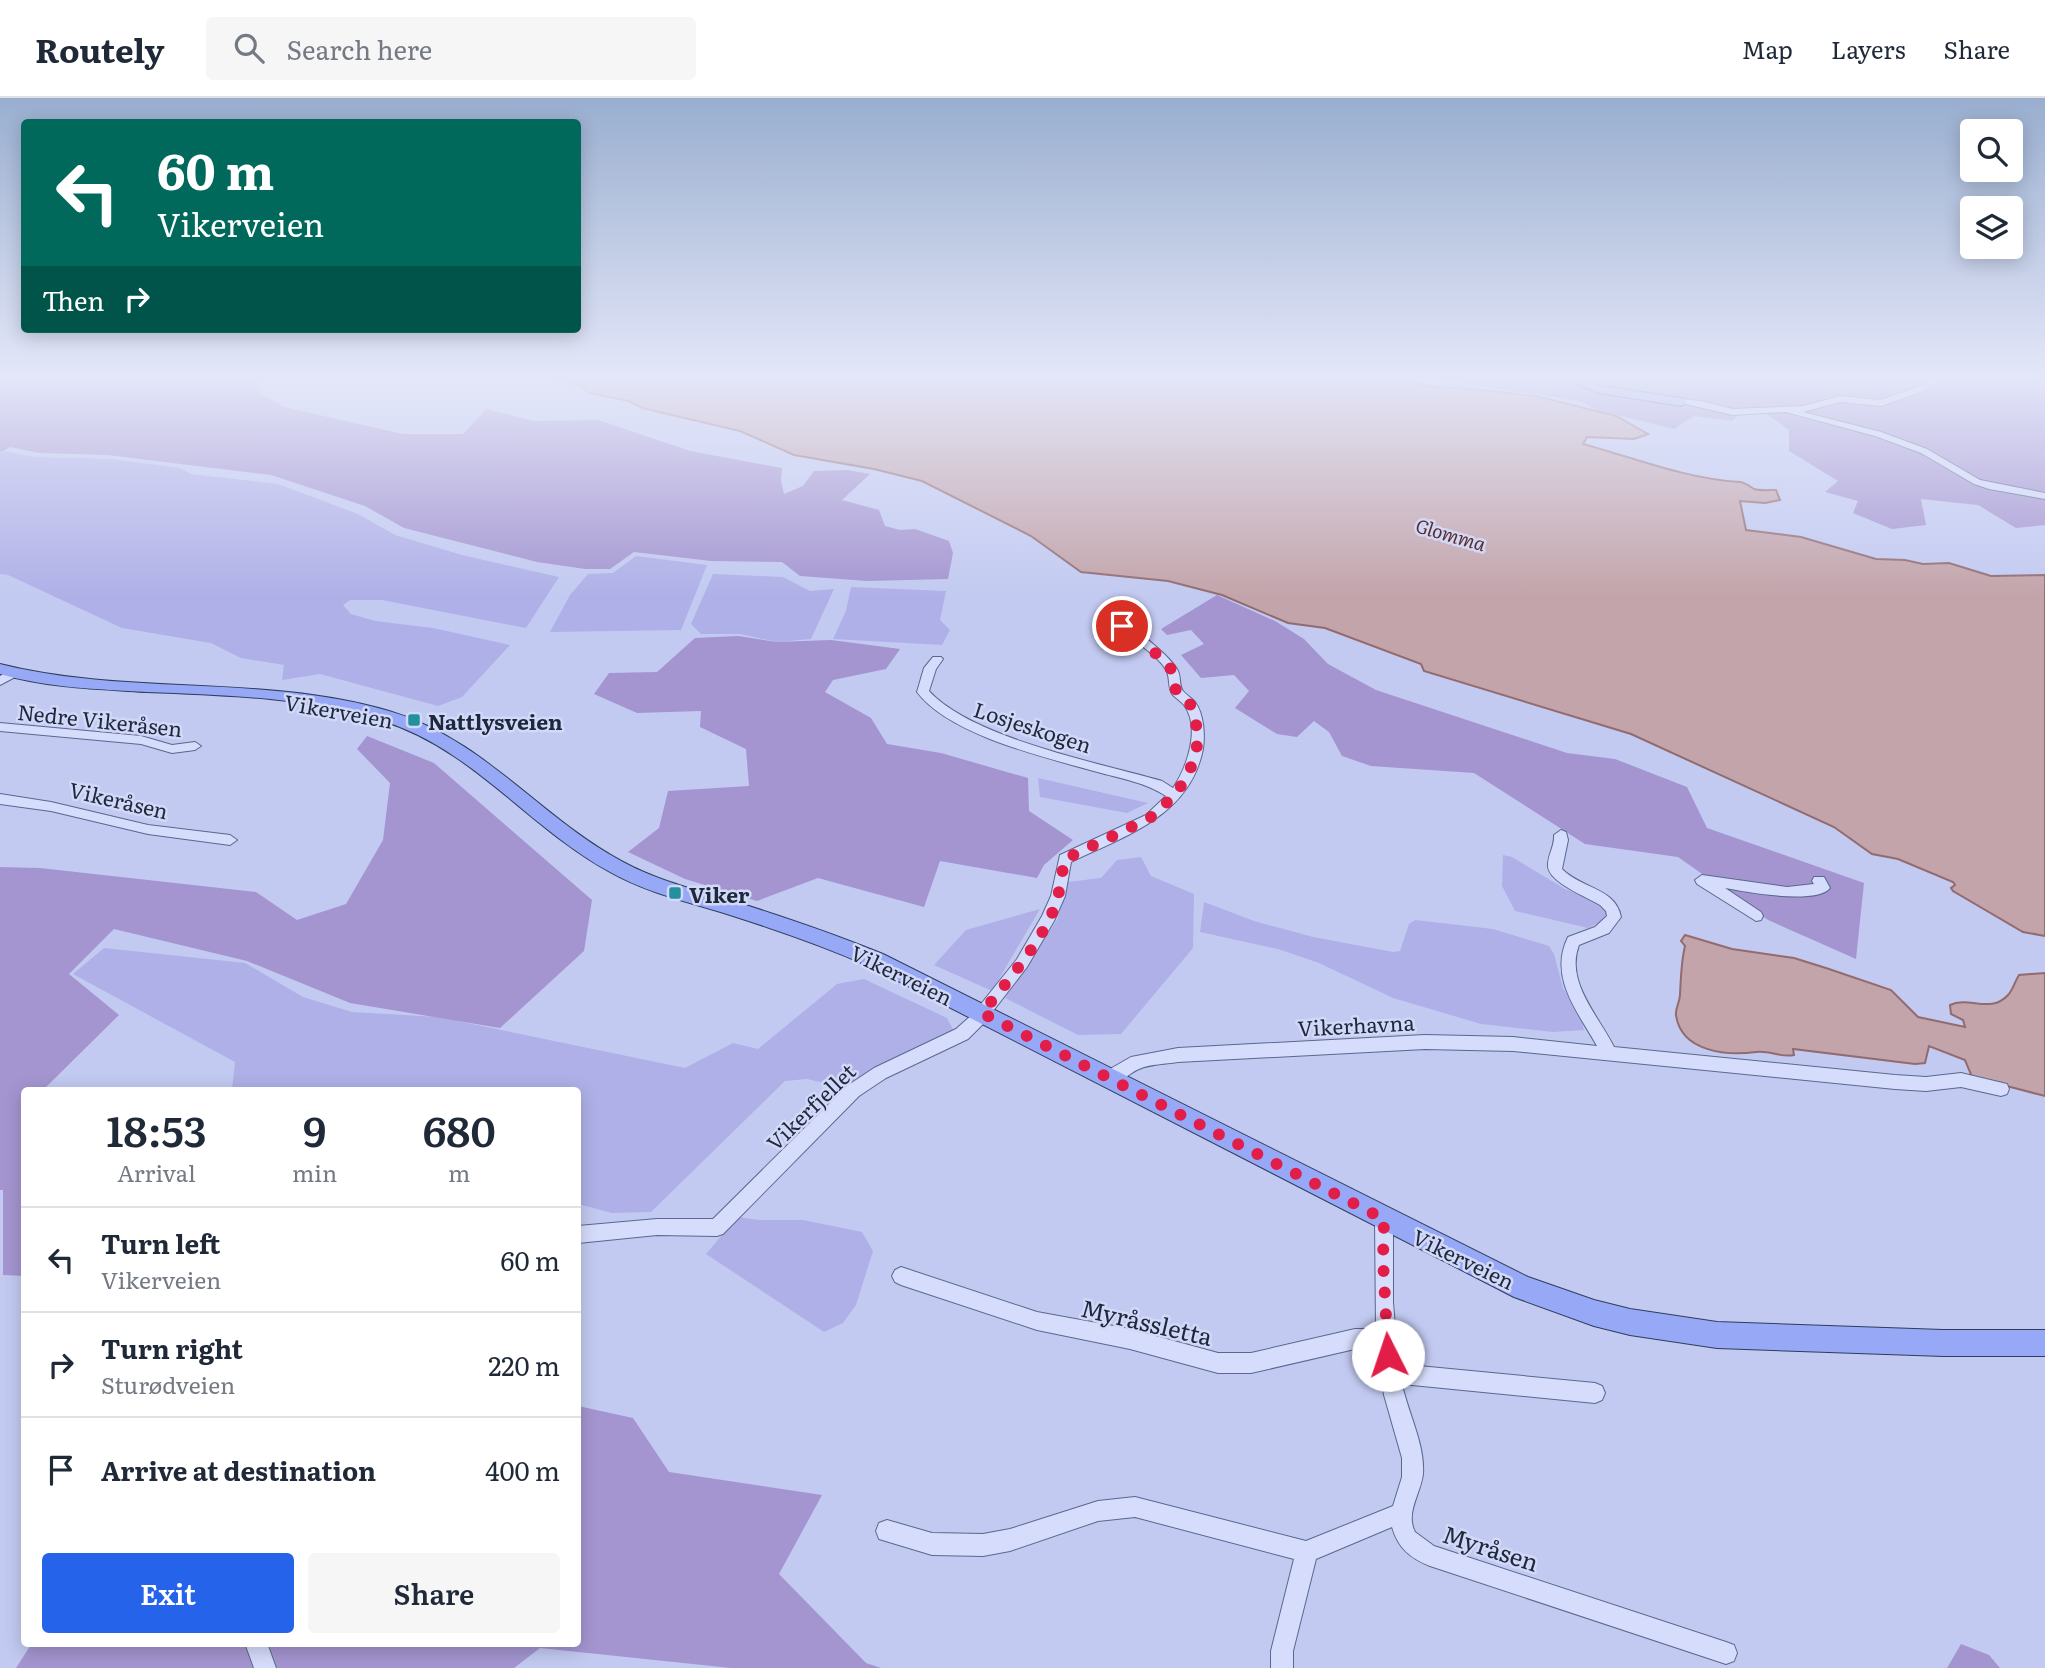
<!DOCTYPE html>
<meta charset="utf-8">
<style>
:root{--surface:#fff;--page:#f6f6f7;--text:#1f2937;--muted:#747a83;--line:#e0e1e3;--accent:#2563eb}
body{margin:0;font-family:Literata,serif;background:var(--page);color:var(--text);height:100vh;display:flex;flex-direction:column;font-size:26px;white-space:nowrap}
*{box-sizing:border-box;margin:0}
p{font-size:23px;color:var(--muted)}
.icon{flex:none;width:38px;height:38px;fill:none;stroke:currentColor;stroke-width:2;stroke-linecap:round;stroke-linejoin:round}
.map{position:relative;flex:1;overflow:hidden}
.side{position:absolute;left:21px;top:989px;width:560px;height:560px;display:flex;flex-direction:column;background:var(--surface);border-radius:7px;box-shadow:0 4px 18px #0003}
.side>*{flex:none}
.guide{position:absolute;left:21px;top:21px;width:560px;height:214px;border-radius:7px;box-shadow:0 4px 18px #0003;background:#00695c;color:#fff;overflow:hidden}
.fabs{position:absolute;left:1960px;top:21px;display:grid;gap:14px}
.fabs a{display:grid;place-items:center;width:63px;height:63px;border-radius:7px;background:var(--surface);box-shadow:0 4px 18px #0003;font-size:35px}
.pin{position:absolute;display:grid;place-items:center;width:60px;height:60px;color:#fff;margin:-30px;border:4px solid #fff;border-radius:50%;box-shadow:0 2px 7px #0007}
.me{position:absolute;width:77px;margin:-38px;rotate:356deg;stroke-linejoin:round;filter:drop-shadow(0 0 5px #0008)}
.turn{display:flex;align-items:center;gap:24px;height:147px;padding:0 21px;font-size:32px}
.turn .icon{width:91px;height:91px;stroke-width:2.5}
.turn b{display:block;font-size:49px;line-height:60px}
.then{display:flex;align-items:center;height:66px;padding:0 21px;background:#0003;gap:14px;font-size:26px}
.eta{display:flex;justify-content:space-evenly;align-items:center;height:119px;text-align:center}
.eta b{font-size:42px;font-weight:600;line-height:49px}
.primary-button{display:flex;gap:14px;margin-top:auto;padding:14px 21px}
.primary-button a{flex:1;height:80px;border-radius:7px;background:var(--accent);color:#fff;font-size:28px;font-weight:600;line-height:80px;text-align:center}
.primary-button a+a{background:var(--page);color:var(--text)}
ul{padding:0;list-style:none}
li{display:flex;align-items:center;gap:21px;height:105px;padding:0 21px;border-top:2px solid var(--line)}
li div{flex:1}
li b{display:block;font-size:26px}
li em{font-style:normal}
header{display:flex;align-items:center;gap:42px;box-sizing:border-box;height:98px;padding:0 35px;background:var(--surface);border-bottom:2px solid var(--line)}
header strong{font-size:33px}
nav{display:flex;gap:38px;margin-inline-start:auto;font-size:24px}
.search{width:490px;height:63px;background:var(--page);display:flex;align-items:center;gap:18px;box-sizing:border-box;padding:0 24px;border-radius:7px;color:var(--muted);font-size:26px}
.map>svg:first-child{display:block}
.farmland{fill:#afb0e7}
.green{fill:#a495d0}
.water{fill:#c3a4aa;stroke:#926b6f;stroke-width:2}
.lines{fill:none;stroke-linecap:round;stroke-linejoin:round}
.minor-casing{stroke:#58698c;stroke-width:2}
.major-casing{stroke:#2c3e5a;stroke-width:2}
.minor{fill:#d6dcfb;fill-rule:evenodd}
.major{fill:#97a8f7;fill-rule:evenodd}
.route{stroke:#e11d48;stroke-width:12;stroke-dasharray:0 21.6}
.poi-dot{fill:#23909f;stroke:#d2d8f8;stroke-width:2.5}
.labels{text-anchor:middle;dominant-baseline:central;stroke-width:5;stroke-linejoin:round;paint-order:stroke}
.far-water-label{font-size:19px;font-style:italic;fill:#5c2e2b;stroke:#d2d8f8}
.street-label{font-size:21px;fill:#1d283b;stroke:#d2d8f8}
.poi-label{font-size:21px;font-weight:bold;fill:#1d283b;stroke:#d2d8f8;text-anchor:start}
.near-street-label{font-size:24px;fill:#1d283b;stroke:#d2d8f8}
</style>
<header>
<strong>Routely</strong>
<div class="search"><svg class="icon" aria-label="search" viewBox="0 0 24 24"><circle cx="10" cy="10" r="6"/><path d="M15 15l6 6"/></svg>Search here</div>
<nav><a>Map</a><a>Layers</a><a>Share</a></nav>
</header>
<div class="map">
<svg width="2045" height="1570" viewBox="0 0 2045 1570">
<rect width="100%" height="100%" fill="#c2caf1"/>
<!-- farmland -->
<path class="farmland" d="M5 353 34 359 112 361 180 370 191 376 278 386 358 416 395 437 462 457 559 479 526 530 382 502H350L343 507 351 516 375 523 433 530 510 547 462 599 438 608 320 576 282 582 284 567 241 560 211 545 122 530 8 477 0 476V356Z
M636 458 707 467 681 532 550 534 570 497 588 476 613 475Z
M713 476 783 479 810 493 834 491 811 541 777 544 740 536H701L691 526Z
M851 489 946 493 940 522 950 532 942 547 833 541 846 513Z
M1038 680 1148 705 1127 715 1040 699Z
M1503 757 1512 759 1565 791 1594 802 1607 815 1602 823 1588 830 1515 813 1502 788Z
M1141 759 1151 778 1194 796 1193 850 1121 936 1078 937 1005 900 1057 822 1068 784 1101 780 1117 762Z
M1204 804 1254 823 1313 839 1393 854 1400 853 1409 826 1415 822 1493 831 1549 848 1554 856 1563 890 1581 919 1584 932 1553 934 1481 926 1393 900 1319 865 1278 851 1200 834Z
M1040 811 992 893 934 867 966 832Z
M104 850 245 865 303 899 352 914 438 919 685 970 733 945 758 951 837 886 864 881 947 920 954 933 845 990 807 981 785 983 651 1114 612 1115 578 1106V992H232L235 964 73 876Z
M737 1119 760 1122H803L862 1134 873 1153 856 1207 843 1225 824 1234 706 1156Z"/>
<!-- green -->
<path class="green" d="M0 279H265L260 281 259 294 284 309 403 336H463L486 311 534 323 598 322 690 353 782 370 781 383 784 396 803 388 814 373 847 372 870 376 842 402 879 412 885 428 900 432 915 431 949 443 953 455 948 481 867 483 800 478 782 464 711 463 634 454 610 471H585L537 464 404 430 365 408 271 377 108 357 39 355 10 349 0 355Z
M1425 279H2045V427L2016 430 1978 407 1921 401 1926 427 1892 431 1853 415 1858 403 1825 394 1838 383 1789 353V332L1759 311 1742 313 1732 323 1694 318 1674 331 1596 312 1580 303Z
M1217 497 1275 523 1304 541 1328 566 1376 592 1567 655 1615 661 1687 689 1707 730 1864 785 1856 861 1768 822 1678 759 1585 746 1474 675 1371 668 1342 658 1329 634 1314 623 1297 639 1277 636 1235 610 1249 593 1234 577 1201 580 1181 557 1204 546 1191 532 1167 537 1161 531Z
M738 538 777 544 831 542 900 551 886 571 833 582 825 594 871 620 887 646 941 655 1028 680 1029 713 1073 742 1044 767 1037 780 940 763 924 809 818 780 757 803 685 781 628 754 659 730 668 693 749 688 746 651 700 629 701 613 637 615 594 596 609 575 657 574 695 540Z
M367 638 434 665 592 802 584 853 500 930 350 905 247 863 114 831 69 876 119 917 43 992H24V1178L3 1177V1092H0V769L40 770 256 794 297 822 346 806 383 742 390 685 357 651Z
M578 1308 633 1320 669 1374 822 1397 779 1476 866 1565 881 1570H731L540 1550 514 1570H16L32 1545H578Z
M1961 1546 1989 1557 2000 1570H1947Z"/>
<!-- water -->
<path class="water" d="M551 279H1347L1406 282 1431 289 1472 291 1540 299 1616 318 1648 336 1634 341 1587 339 1583 346C1635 360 1686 381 1740 384 1746 385 1749 388 1754 391 1760 393 1769 392 1776 392L1780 402 1765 405 1740 403 1746 432 1801 439 1876 461 1905 462 1923 466 1949 465 1991 478 2045 477V838L2023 834 1953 793 1951 790 1955 787 1953 784 1898 761 1872 756 1834 729 1631 636 1424 573 1421 566 1325 530 1288 525 1222 497 1168 483 1081 474 1031 438 922 383 874 371 794 357 740 333 642 310 629 303 590 295 578 287Z
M1685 837 1732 851 1794 860 1826 870 1891 892 1918 919 1965 929 1963 922 1951 916 1950 907C1969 898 1991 916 2008 897 2013 892 2015 883 2019 877L2045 875V998L1972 979 1965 962 1929 948 1925 965 1915 966 1793 951 1794 957C1782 960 1769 952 1756 954 1727 958 1681 954 1676 917 1675 911 1680 904 1680 896 1681 880 1681 864 1685 848L1681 843Z"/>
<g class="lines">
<!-- minor casing -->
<g class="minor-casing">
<path id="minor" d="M1933 279H1944L1924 293 1881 308 1840 304 1803 314 1881 334 1927 351 1980 382 2045 395V401L1989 391 1974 386 1921 355 1875 338 1786 314 1733 317 1677 304 1681 301 1700 303 1733 311 1804 308 1840 298 1880 302 1918 289Z
M1122 525C1136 530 1172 560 1178 573 1181 579 1179 588 1183 593 1186 597 1192 600 1195 604 1204 616 1205 637 1203 651 1190 718 1125 738 1071 764L1065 798 1054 823 1027 869 983 926 968 941 886 980 859 998 723 1136 717 1138 657 1137 578 1145V1128L657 1121H713L847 988 874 970 956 931 973 916 1017 861 1042 818 1051 798 1060 757 1146 717 1166 698C1146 685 1124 681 1101 675 1048 660 950 638 917 594L924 570 933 559H941L943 561 936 571 929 593C972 640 1099 665 1162 683L1173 690C1187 669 1201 630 1184 607 1181 603 1175 600 1172 596 1168 590 1170 581 1167 574 1162 560 1130 540 1118 530L1116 528Z
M13 571 19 575 17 578 0 587V578Z
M0 625 141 638 172 647 195 644 201 648 195 652 172 655 141 646 0 633Z
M0 696 51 704 148 727 230 737 237 742 230 747 148 736 51 713 0 706Z
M1561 732 1566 734 1568 742 1562 771C1580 790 1616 790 1621 819L1609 835 1579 847C1565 884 1598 917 1614 949L1895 977 1926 979 1961 975 2007 986 2009 991 2007 996 2001 998 1961 989 1926 993 1895 991 1513 953 1425 951 1178 964C1166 966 1150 966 1139 971 1127 976 1116 990 1103 985L1101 980 1103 975 1131 959 1178 950 1425 937 1513 939 1597 948C1578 914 1548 879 1568 839L1595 829 1607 818 1606 813 1600 807C1587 799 1550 785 1548 769 1547 758 1555 748 1554 737Z
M1702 777 1787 789 1814 786 1812 783 1814 779H1824L1830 790C1816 807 1747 794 1725 790L1761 814 1763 818 1761 822 1756 823 1697 786 1695 782Z
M1384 1113 1390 1115 1393 1121V1204L1398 1266 1595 1285 1602 1288 1605 1295 1602 1302 1595 1305 1402 1286C1408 1315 1425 1346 1423 1376 1421 1395 1405 1415 1415 1434L1434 1448 1726 1544 1734 1547 1737 1555 1734 1563 1726 1566 1430 1468C1410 1460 1398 1450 1392 1429L1316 1461 1293 1553V1570H1271V1553L1294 1461 1135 1419 1098 1423 1010 1453 983 1458 932 1457 879 1441 876 1433 879 1425 887 1422 932 1435 983 1436 1010 1431 1098 1403 1135 1399 1306 1443 1393 1408 1402 1379V1360L1384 1297 1377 1250 1355 1251 1251 1275H1218L1130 1251 1037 1232 901 1187 895 1184 892 1178 895 1172 901 1169 1037 1214 1130 1231 1218 1255H1251L1355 1231H1376L1375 1121 1378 1115Z
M245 1545H267L276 1570H254Z"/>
</g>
<!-- major casing -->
<g class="major-casing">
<path id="major" d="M1559 279H1577L1601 288 1681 300 1687 304 1681 308 1599 295Z
M0 566C127 598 262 576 389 613 484 641 539 719 623 764 658 783 696 792 733 803 784 819 834 836 883 856L1528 1179 1594 1202 1630 1211 1717 1224 1943 1232H2045V1258H1943L1717 1250 1630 1237 1594 1228 1514 1199 869 868C823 848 777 832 730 817 689 804 647 795 610 774 529 730 473 651 383 623 308 599 224 597 147 594 97 591 48 590 0 576Z"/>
</g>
<!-- minor -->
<use href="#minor" class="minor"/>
<!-- major -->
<use href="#major" class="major"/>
</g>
<!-- sky -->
<linearGradient id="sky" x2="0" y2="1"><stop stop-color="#99aecf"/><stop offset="0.56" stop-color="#e4e7f9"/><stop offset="1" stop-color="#e4e7f9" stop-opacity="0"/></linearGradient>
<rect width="2045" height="499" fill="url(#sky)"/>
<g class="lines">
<!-- route -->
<path class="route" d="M1122 528 1165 563 1173 574 1176 593 1190 606 1195 618 1198 642 1195 658 1188 677 1175 697 1150 720 1065 761C1062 773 1061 785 1058 798 1049 836 1006 885 982 915L1384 1121 1383 1162 1388 1257"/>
</g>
<!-- markers -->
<g class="poi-dot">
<rect x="407" y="615" width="14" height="14" rx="3.5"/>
<rect x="668" y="788" width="14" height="14" rx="3.5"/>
</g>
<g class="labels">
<!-- far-water labels -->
<g class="far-water-label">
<text transform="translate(1451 436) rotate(16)">Glomma</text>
</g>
<!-- street labels -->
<g class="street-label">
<text transform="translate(339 612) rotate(10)">Vikerveien</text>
<text transform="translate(100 621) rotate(6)">Nedre Vikeråsen</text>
<text transform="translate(1033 628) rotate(18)">Losjeskogen</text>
<text transform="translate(119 701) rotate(13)">Vikeråsen</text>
<text transform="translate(902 876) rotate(26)">Vikerveien</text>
<text transform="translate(1356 926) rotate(-3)">Vikerhavna</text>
<text transform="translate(810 1008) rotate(-44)">Vikerfjellet</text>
<text transform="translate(1464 1160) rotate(26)">Vikerveien</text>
</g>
<!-- poi labels -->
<g class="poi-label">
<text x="428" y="622">Nattlysveien</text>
<text x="689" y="795">Viker</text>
</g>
<!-- near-street labels -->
<g class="near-street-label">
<text transform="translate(1147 1223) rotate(13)">Myråssletta</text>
<text transform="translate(1491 1449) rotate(18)">Myråsen</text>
</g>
</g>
</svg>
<div class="fabs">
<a><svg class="icon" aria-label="search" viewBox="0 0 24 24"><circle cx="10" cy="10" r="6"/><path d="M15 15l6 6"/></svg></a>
<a><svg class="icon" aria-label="layers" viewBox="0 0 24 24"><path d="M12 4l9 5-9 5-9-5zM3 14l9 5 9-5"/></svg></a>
</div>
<div class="pin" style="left:1122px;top:528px;background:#d93025"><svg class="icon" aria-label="arrive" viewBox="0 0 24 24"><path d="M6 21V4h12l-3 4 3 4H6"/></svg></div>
<svg class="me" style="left:1388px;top:1257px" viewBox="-20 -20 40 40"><circle r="19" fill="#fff"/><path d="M0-13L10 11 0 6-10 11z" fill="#e11d48"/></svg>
<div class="guide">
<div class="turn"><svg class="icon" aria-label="left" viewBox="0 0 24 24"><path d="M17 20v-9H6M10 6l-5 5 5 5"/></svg><div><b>60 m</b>Vikerveien</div></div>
<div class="then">Then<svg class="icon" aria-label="right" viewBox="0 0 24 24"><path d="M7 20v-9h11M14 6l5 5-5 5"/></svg></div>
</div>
<section class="side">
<div class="eta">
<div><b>18:53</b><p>Arrival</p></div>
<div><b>9</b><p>min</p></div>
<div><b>680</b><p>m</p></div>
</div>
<ul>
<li><svg class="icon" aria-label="left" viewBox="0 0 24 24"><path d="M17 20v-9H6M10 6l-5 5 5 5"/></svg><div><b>Turn left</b><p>Vikerveien</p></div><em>60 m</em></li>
<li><svg class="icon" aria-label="right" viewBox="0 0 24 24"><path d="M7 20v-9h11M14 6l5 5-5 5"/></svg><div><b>Turn right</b><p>Sturødveien</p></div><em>220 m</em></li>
<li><svg class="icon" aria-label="arrive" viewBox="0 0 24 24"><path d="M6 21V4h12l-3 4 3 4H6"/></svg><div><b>Arrive at destination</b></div><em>400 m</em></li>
</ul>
<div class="primary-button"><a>Exit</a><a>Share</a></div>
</section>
</div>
